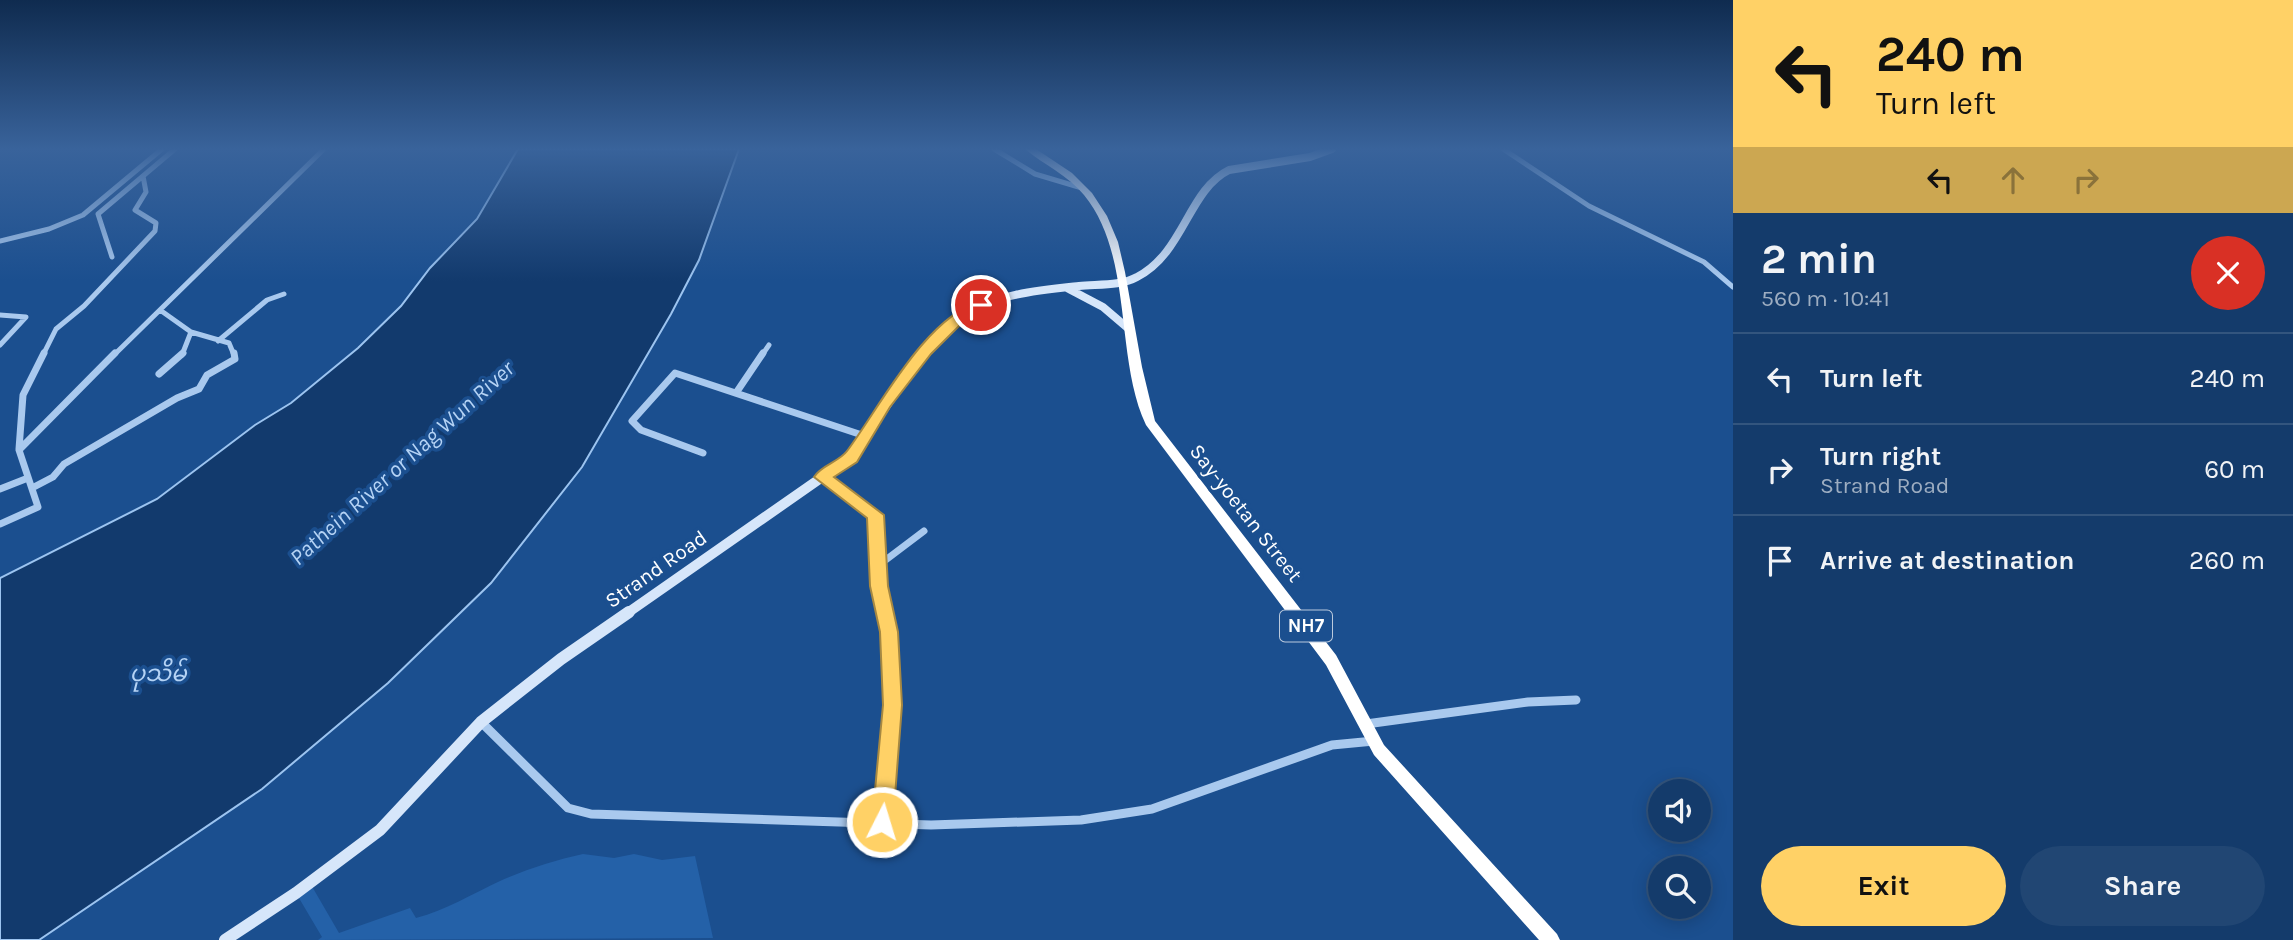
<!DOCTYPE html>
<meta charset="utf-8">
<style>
:root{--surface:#143b6b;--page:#214673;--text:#f1f3f6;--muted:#9dadc1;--line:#33557e;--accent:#ffd166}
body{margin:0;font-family:Karla,"Noto Sans Myanmar",sans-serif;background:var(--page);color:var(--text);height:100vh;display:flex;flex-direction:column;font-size:26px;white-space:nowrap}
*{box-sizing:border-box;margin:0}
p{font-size:23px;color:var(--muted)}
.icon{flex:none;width:38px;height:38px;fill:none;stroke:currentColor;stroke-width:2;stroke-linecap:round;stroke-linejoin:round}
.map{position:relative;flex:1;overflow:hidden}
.side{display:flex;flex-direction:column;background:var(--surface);width:560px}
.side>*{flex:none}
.top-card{background:#ffd166;color:#111;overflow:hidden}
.buttons{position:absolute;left:1648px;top:779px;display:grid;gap:14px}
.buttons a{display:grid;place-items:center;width:63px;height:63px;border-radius:50%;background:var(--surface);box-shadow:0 4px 18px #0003,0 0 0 2px var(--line);font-size:35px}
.pin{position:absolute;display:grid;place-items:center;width:60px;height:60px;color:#fff;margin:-30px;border:4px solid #fff;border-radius:50%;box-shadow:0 2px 7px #0007}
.me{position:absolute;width:77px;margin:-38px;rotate:5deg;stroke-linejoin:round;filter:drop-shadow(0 0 5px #0008)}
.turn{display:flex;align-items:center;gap:24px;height:147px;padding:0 28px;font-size:32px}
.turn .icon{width:91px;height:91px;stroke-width:2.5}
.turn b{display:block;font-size:49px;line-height:60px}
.lanes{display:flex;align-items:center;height:66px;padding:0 28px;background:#0003;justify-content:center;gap:35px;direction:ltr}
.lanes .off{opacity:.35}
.round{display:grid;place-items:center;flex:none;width:74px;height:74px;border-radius:37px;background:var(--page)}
.overview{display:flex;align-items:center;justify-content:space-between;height:119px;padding:0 28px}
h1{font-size:42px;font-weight:700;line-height:52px}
.action{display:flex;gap:14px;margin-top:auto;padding:14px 28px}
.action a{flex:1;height:80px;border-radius:42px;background:var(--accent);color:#111;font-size:28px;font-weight:700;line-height:80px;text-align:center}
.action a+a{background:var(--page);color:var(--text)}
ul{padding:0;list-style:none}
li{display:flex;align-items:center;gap:21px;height:91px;padding:0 28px;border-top:2px solid var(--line)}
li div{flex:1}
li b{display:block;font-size:26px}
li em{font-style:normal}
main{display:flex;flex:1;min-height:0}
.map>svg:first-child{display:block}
.green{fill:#2461a8}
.water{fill:#123a6d;stroke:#9cc4f0;stroke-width:2}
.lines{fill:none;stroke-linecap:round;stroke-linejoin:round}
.street-far2{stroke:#a9c9ee;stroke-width:5}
.street-far1{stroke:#a9c9ee;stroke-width:7}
.street{stroke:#a9c9ee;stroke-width:9}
.secondary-far2{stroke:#d6e6fa;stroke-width:8}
.secondary-far1{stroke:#d6e6fa;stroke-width:10}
.secondary{stroke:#d6e6fa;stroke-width:12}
.highway{fill:#fff;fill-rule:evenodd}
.route{fill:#ffd166;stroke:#a68842;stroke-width:2}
.labels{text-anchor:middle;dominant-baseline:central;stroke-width:7;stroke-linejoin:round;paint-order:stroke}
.shield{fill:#1b4f8f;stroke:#bbcadd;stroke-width:2}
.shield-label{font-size:19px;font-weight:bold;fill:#fff}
.street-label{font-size:21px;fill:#fff;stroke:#1b4f8f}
.water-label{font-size:23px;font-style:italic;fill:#b5d3f5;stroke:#1b4f8f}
</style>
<main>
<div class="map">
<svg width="1733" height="940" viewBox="0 0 1733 940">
<rect width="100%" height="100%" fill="#1b4f8f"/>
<!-- green -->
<path class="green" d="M583 854 614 858 634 854 662 860 695 856 713 938 318 940 322 937 296 893 310 883 339 933 410 908 416 918C446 910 472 894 500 881 527 869 555 860 583 854Z"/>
<!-- water -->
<path class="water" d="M518 149H739L699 260 671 314 582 467 491 583 388 683 262 789 39 940H0V578L157 499 255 425 291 403 358 348 401 306 430 268 477 219Z"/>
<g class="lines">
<!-- street-far2 -->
<path class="street-far2" d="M994 149 1035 174 1082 188
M1503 149 1589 206 1704 262 1733 287
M0 241 49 229 83 215 162 149
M112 257 98 214 175 149
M160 310 191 332 229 343 234 355
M0 315 26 317 0 345
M218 341 267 300 284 294
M43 355 56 329 84 306 155 231 156 223 135 210 146 192 143 176
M114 355 324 149
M182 355 191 332
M762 355 769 345"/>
<!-- street-far1 -->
<path class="street-far1" d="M159 374 183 353
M736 393 763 353
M19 449 23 395 44 353
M703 453 641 430 632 421 675 373 865 436
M822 477 875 515 879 586 885 614
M32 488 53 477 64 464 177 398 199 389 207 375 235 359 234 353
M0 489 28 478
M0 524 38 507 19 450 115 353
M879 565 924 531"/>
<!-- street -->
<path class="street" d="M481 722 568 808 591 814 931 825 1081 820 1152 809 1332 745 1374 741
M1366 724 1528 702 1576 700
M882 822C889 752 900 681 885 612"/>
<!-- secondary-far2 -->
<path class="secondary-far2" d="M1067 288 1103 307 1130 330
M925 355C936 343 948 326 962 316 994 294 1041 290 1079 286 1097 284 1121 286 1137 277 1184 253 1188 190 1229 170L1310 157 1332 149"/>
<!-- secondary-far1 -->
<path class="secondary-far1" d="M626 614 851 457 908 373 926 353"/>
<!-- secondary -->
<path class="secondary" d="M225 940 296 893 380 830 481 722 561 659 629 612"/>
<!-- highway -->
<path class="highway" d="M1025 149H1036L1072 173 1092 193 1107 216 1118 242 1125 272 1142 367 1155 421 1336 655 1384 745 1557 934 1560 940H1539L1374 755 1326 665 1146 425C1114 357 1134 256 1084 195 1068 175 1044 165 1025 149Z"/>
</g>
<!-- sky -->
<linearGradient id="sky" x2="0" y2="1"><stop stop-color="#0f2b4f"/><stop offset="0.53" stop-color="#39639b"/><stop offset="1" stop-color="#39639b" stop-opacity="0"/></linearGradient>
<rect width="1733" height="281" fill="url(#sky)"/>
<!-- route -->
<path class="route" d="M981 301 986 302V308L964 321 931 354 890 407 857 462 834 477 884 515 888 586 898 632 902 705 893 822 890 829 882 832 875 829 872 822 883 705 880 632 870 586 867 518 814 477C821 465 839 462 847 451 880 407 925 317 981 301Z"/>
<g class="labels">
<!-- shield labels -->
<rect class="shield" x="1280" y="610.5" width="52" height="31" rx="5"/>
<g class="shield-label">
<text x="1306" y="626">NH7</text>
</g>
<!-- street labels -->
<g class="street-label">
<text transform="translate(1246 513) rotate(52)">Say-yoetan Street</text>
<text transform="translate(656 569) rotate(-35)">Strand Road</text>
</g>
<!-- water labels -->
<g class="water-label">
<text transform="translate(402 463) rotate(-42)">Pathein River or Nag Wun River</text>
<text x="158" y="673">ပုသိမ်</text>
</g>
</g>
</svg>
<div class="buttons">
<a><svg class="icon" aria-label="sound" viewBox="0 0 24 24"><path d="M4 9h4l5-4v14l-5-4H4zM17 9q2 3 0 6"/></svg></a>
<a><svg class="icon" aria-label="search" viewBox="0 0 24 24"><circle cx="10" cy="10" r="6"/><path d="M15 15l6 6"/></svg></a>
</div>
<div class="pin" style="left:981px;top:305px;background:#d93025"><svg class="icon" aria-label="arrive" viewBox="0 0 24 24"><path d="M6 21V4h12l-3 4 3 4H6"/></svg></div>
<svg class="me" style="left:882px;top:822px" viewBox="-20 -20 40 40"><circle r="17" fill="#ffd166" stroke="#fff" stroke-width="3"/><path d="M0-11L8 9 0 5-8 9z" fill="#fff"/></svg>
</div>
<section class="side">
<div class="top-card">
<div class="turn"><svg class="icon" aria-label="left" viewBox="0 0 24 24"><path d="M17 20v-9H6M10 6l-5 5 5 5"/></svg><div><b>240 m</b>Turn left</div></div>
<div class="lanes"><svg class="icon" aria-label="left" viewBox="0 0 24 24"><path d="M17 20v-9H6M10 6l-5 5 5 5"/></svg><svg class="icon off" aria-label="ahead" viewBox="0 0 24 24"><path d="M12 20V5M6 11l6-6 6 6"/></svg><svg class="icon off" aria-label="right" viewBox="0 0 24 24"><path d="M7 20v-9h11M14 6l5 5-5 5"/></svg></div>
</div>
<div class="overview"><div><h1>2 min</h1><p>560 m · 10:41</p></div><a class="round" style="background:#d93025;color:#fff"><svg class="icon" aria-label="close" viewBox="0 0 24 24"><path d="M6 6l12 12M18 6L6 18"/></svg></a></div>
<ul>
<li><svg class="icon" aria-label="left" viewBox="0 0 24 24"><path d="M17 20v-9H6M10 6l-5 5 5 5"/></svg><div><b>Turn left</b></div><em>240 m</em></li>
<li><svg class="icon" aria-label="right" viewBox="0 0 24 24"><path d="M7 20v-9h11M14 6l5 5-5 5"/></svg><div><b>Turn right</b><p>Strand Road</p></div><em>60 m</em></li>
<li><svg class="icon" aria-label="arrive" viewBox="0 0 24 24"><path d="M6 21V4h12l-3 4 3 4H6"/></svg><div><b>Arrive at destination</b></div><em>260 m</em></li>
</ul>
<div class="action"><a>Exit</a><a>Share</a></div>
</section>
</main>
